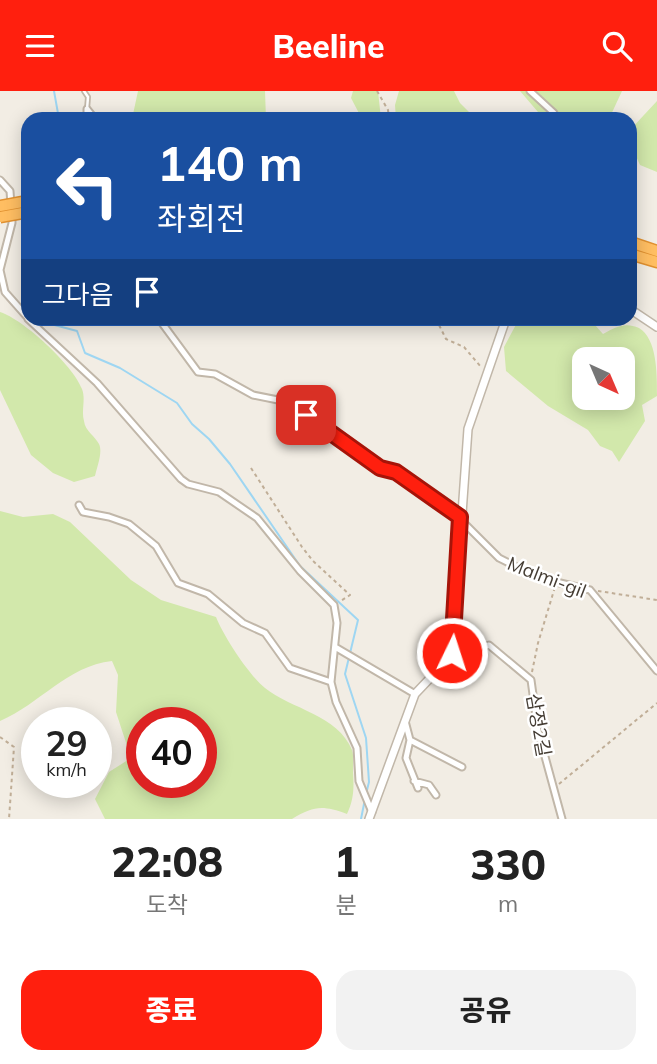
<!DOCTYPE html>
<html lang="ko">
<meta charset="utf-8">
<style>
:root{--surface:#fff;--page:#f2f2f2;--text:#222;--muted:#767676;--accent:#ff1f0e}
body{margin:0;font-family:Mulish,"Noto Sans KR",sans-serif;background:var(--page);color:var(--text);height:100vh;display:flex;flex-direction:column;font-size:26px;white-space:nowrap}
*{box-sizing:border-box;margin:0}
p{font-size:23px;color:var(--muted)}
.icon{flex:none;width:38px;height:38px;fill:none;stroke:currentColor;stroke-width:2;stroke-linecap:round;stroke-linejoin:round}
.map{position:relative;height:728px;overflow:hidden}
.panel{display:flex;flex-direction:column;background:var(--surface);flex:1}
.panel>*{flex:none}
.guide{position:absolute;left:21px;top:21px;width:616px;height:214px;border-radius:21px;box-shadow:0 4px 18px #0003;background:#1a4fa0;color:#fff;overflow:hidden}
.needle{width:46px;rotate:136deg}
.tools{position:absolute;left:572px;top:256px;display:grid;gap:14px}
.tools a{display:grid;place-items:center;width:63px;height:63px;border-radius:14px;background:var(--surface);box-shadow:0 4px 18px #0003;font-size:35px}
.speed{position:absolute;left:21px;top:616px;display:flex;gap:14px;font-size:35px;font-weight:700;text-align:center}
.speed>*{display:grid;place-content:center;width:91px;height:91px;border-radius:50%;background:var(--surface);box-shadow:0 4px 18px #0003;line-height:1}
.speed small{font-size:18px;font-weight:400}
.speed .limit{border:10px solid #d22;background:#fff;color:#111}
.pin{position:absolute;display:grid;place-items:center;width:60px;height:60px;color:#fff;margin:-30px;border-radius:14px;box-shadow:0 4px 10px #0006}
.me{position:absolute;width:77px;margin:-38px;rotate:4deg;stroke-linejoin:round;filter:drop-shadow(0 0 5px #0008)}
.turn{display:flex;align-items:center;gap:24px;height:147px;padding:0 21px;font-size:32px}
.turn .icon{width:91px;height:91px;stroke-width:2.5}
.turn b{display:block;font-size:49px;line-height:60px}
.then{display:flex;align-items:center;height:66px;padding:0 21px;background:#0003;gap:14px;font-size:26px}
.eta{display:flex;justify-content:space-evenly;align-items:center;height:119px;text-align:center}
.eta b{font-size:42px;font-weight:800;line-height:49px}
.action{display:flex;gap:14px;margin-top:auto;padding:14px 21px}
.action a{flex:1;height:80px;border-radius:21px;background:var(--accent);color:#fff;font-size:28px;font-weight:800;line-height:80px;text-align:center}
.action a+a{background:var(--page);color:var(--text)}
header{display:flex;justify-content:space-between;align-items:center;height:91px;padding:0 21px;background:var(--accent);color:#fff;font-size:32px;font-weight:800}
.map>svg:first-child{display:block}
.green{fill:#d2e8ab;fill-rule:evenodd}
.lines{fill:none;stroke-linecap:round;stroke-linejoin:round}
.stream{stroke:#9ed6f2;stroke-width:2}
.service-casing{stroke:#c1b7a9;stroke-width:6}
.minor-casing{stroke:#c1b7a9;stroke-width:9}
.tertiary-casing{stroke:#c1b7a9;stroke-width:10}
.motorway-casing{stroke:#e19130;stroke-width:13}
.path{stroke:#c0ae97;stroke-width:2;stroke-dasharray:3.5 3.5;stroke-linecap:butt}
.service{stroke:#fff;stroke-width:2.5}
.minor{stroke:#fff;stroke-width:5}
.tertiary{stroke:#fff;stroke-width:7}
.motorway{stroke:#ffbe62;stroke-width:10}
.motorway-bridge-casing{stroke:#e19130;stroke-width:13;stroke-linecap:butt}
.motorway-bridge{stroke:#ffbe62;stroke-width:10}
.route-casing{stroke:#a61409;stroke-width:18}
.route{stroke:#ff1f0e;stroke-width:12}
.labels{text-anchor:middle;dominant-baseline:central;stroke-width:5;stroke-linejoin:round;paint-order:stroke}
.street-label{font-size:19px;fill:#453d34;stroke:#fff}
</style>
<header><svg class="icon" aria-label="menu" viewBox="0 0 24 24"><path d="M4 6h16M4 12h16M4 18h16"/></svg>Beeline<svg class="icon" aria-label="search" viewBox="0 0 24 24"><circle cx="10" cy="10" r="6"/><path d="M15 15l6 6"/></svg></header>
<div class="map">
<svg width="657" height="728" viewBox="0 0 657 728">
<rect width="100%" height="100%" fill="#f2ede4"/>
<!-- green -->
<path class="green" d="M138 0H265L266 28H132Z
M353 0H378L381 28H362L351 7Z
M399 0H454L460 12 476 28H396L395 14Z
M520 0H622L609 28H544Z
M657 10V81L640 74 630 52V39Z
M0 221C23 228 73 274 82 298 86 308 81 320 84 330 85 340 95 345 99 353 103 361 97 376 95 385L74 391 53 382 31 364 0 299Z
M519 228H597L595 234 603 243C616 236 625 231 639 237 657 248 657 281 657 305L642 314 645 330 619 371 612 360 600 355 588 339 548 315 506 280 504 256ZM584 268H623V306H584Z
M0 420 23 426 53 423 70 431 131 489 161 509 216 526C224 546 249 584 265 597 291 618 338 624 352 659 354 665 353 675 353 681 354 697 354 708 347 723 322 714 314 715 292 728H105L95 708 109 681 131 667 116 621 118 584 112 570C67 575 40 613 0 630ZM142 632H201V691H142Z"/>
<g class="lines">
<!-- stream -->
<path class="stream" d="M54 0 59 28
M28 147 24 153 28 183
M43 228 47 232 77 240 85 262 120 277 177 312 192 333 209 348 230 373 300 475 358 529 345 583 366 647 369 691 366 703
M361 728 365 708"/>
<!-- service casing -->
<g class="service-casing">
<path id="service" d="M84 0 88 6 87 18"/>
</g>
<!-- minor casing -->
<g class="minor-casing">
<path id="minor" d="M530 0 554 22 555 28
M87 28V18L95 28
M0 89 10 100 11 114
M0 179 12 132V124
M0 179 5 201 28 227
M28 228 97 292 181 388 188 393 219 401 257 427 300 480 334 514 337 532 331 591 336 611 357 657 359 690 372 721
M159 228 198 281 215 283 253 304 288 311 380 377 396 381 460 426
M79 414 83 421 109 426 129 433 156 455 178 492 208 503 243 532 265 542 290 577 331 591
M460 428 499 467 539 487 590 499 657 580
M335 556 415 603
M452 562 458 563 489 554 531 589 538 640 562 728
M405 630 410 649 462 676
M410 649 406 667 418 697
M414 690 429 694 436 704"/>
</g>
<!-- tertiary casing -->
<g class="tertiary-casing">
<path id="tertiary" d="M630 218 657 236
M369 728 415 603 452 564 468 338 506 228"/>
</g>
<!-- motorway casing -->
<g class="motorway-casing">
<path id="motorway" d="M630 151 657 160
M630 163 657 171"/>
</g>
<!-- path -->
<path class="path" d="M377 0 388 19 389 28
M436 228 446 248 464 256 481 276
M251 377 302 456 313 470 350 504 339 511
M598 500 657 509
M532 581 538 552 555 496
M0 646 14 656 9 728
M559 693 657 612"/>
<!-- service -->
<use href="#service" class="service"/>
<!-- minor -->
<use href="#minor" class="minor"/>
<!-- tertiary -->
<use href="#tertiary" class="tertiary"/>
<!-- motorway -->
<use href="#motorway" class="motorway"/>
<!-- motorway-bridge casing -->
<g class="motorway-bridge-casing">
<path id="motorway-bridge" d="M0 115 28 110
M0 126 28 121"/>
</g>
<!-- motorway-bridge -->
<use href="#motorway-bridge" class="motorway-bridge"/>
</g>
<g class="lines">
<!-- route casing -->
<g class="route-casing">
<path id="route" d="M306 324 380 377 396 381 460 426 452 562"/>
</g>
<!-- route -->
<use href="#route" class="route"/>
</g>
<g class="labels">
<!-- street labels -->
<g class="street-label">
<text transform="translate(547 486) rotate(21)">Malmi-gil</text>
<text transform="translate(539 634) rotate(80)">삼정2길</text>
</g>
</g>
</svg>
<div class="tools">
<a><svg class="needle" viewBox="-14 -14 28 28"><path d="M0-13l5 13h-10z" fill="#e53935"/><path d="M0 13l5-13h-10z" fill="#767676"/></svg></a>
</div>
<div class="speed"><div>29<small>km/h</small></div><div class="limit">40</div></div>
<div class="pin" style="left:306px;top:324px;background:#d93025"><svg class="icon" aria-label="arrive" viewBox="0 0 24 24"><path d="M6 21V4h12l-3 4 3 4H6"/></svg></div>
<svg class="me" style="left:452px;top:562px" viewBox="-20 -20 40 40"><circle r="17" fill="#ff1f0e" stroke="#fff" stroke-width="3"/><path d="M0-11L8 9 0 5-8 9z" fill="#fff"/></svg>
<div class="guide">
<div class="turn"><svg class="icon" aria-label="left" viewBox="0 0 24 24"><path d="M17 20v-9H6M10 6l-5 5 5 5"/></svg><div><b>140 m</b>좌회전</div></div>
<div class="then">그다음<svg class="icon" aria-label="arrive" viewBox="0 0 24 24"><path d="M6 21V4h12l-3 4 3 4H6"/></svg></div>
</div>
</div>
<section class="panel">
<div class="eta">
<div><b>22:08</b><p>도착</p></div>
<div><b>1</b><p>분</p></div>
<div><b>330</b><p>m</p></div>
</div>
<div class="action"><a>종료</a><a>공유</a></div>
</section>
